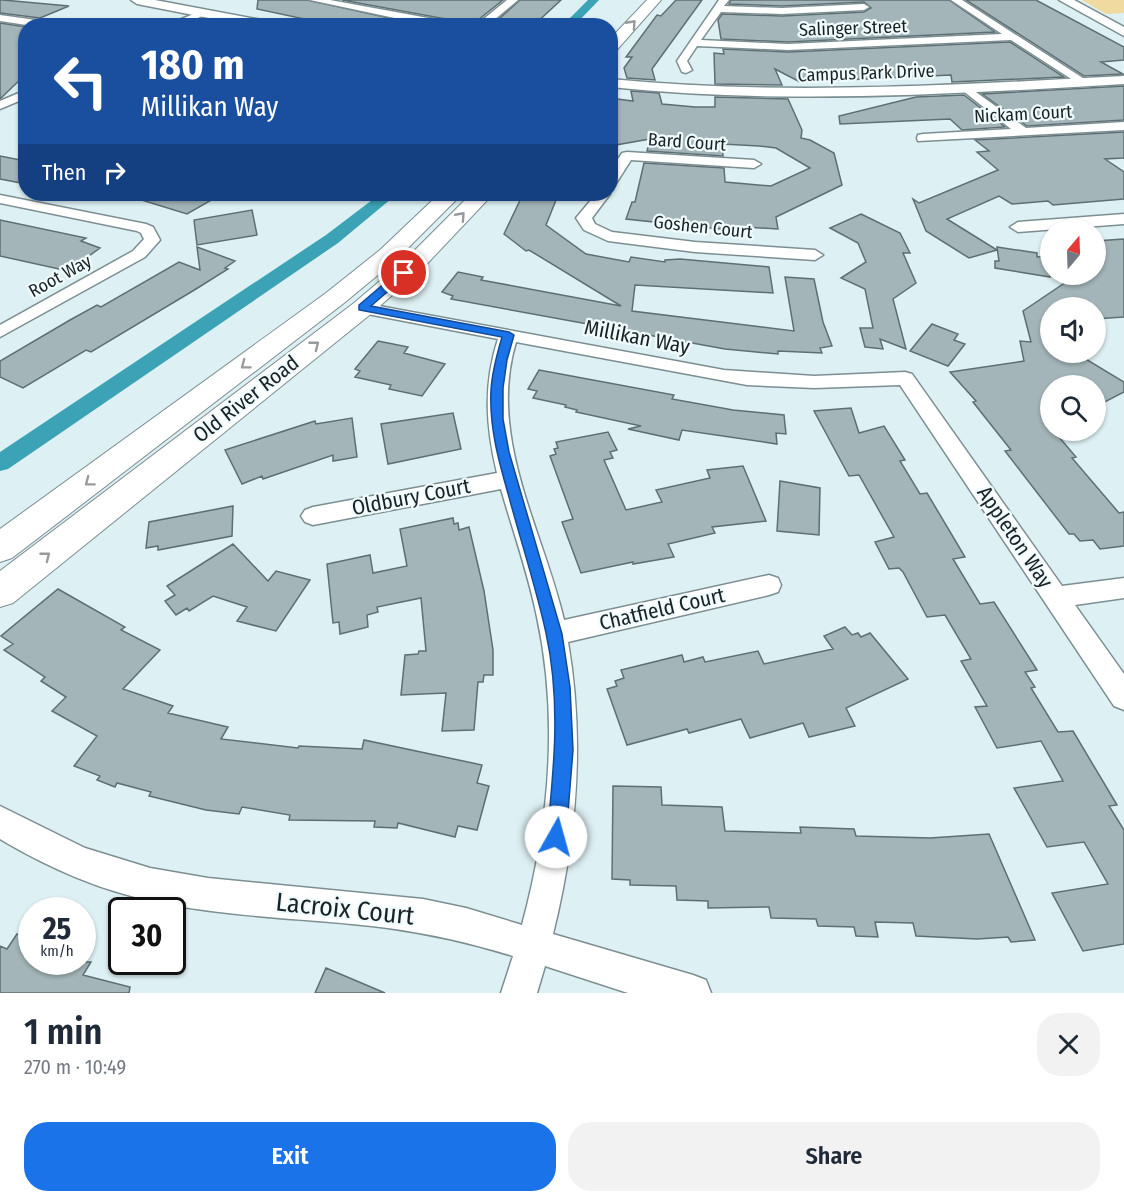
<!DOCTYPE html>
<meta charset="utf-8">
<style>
:root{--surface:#fff;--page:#f2f2f3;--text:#1f2937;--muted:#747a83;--accent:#1a73e8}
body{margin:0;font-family:"Fira Sans Condensed",sans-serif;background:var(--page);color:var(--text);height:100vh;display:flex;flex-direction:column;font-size:22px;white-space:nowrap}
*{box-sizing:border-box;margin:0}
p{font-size:20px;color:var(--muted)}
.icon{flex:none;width:33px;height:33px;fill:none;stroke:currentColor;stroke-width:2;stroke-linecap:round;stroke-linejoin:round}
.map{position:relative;height:993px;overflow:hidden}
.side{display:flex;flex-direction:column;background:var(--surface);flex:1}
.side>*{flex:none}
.guide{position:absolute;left:18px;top:18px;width:600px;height:183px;border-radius:24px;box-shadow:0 2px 4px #0004;background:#1a4fa0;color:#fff;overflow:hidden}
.needle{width:39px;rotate:19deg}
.fabs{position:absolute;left:1040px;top:219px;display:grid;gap:12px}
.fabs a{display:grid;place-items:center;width:66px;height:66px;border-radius:50%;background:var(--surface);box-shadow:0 2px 4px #0004;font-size:30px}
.speed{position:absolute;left:18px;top:897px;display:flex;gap:12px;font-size:30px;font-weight:700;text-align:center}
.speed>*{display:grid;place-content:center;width:78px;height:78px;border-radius:50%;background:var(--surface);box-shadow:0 2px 4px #0004;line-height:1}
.speed small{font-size:15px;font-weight:400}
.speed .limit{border:3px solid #111;border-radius:9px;background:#fff;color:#111}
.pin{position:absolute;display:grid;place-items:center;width:51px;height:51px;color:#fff;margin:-26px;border:3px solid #fff;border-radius:50%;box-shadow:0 2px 6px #0007}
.me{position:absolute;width:66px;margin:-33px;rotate:7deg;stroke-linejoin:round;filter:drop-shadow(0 0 4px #0008)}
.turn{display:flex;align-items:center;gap:21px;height:126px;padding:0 24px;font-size:27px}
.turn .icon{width:78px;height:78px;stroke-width:2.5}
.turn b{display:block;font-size:42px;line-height:51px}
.then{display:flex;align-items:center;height:57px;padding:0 24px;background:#0003;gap:12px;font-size:22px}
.round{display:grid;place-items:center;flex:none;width:63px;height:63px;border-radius:24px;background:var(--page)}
.overview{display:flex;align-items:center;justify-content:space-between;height:102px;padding:0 24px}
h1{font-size:36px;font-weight:600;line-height:45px}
.cta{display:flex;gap:12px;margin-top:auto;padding:12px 24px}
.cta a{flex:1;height:69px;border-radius:24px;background:var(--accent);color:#fff;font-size:24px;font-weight:600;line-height:69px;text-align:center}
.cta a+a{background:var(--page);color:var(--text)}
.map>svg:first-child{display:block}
.green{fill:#f1daa0}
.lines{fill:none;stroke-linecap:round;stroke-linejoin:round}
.canal{fill:#3ba3b5;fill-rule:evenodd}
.building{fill:#a3b5b9;stroke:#5e6f73;stroke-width:1.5}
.minor-casing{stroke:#7c8e91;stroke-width:3}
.tertiary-casing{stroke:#7c8e91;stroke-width:3}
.secondary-casing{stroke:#7c8e91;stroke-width:2}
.minor{fill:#fff;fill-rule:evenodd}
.tertiary{fill:#fff;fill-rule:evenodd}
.secondary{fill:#fff;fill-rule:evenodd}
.oneway{stroke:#989b9c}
.route{fill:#1a73e8;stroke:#114b97;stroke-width:1.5}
.labels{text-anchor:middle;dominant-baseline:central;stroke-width:4.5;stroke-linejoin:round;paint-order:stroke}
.far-street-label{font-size:18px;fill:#1a2123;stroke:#f0fbfe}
.street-label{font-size:21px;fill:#1a2123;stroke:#f0fbfe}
.near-street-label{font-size:26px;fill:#1a2123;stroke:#f0fbfe}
</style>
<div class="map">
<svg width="1124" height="993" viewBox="0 0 1124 993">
<rect width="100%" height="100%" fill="#ddf0f3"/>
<!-- green -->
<path class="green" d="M1082 0H1124V13L1106 14Z"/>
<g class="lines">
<!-- canal -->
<path class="canal" d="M588 0H599L574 26H562Z
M380 194H397L338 243 8 469 0 471V452L326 235Z"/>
</g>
<!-- building -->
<path class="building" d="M0 0H3L69 6 40 18 0 13Z
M258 0H308L425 26H337L257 9Z
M342 0H503L473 24Z
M520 0H561L533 26H491Z
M676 0H702L652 69 655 80 627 78 624 68 632 57H626L657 15 661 16Z
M731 0H949L995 32 788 42 721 39 718 20 722 14 782 16 864 12 871 8 864 2 782 6 729 4Z
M966 0H1036L1124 47V60L1101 62 1123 74 1084 76Z
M0 23 26 27V74L0 99Z
M1010 42 1064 77 952 82 951 75 800 82 775 69 782 85 715 84 714 53 724 54 723 49 788 52Z
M1124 86V120L1027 126 982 94Z
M631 91 659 93 662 104 695 107H715V97L788 99 802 130 801 138 810 140 834 153 842 185 776 217 778 229 745 227V231L710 228 626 219 632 202H635L644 163 724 168 725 182 771 186 810 168 776 148 759 146 722 144 723 156 647 151 650 139 610 146V98L633 101Z
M964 95 1005 127 962 130 950 119 840 124 839 116 916 97Z
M1124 132V158L1105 159 1124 172V199L1053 205 1048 201 1012 204 999 196 947 219 997 250 969 258 926 231 913 199 919 203 998 170 977 152 989 151 975 140Z
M0 156 26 161V184L0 179Z
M136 194H222L187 214 135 198Z
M523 194H555L552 197 556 200 546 225 586 254 629 262 631 257 665 262V260L680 259 769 267 773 293 635 285 632 311 794 331 785 277 814 279 823 322 832 346 820 348 822 353 778 351V354L725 349 451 299 453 296 442 292 458 272 483 277 481 280 621 306 529 250 526 251 504 234Z
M252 210 257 235 197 245 194 220Z
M861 214 900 233 910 253H903L916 283 893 299 906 349 880 339 883 349 865 347 860 328H873L865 289 841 278 866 262 858 243 830 228Z
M0 220 86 238 81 241 100 248 68 271 0 256Z
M1124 239V317L1095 319V308H1050V352H1082L1084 358 1124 382V392L1095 407V386H1050V430H1053L1076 457 1072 458 1119 513 1124 512V546L1100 549 1093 540 1080 541 1074 534H1069L1005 451 1011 450 973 402 976 401 950 372 1024 361 1020 341 1031 342 1023 311 1078 274H1095V241Z
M197 247 235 261 225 268 228 269 196 289 91 352 86 350 23 388 0 377V361L70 320 97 305 101 307 179 262 200 270Z
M997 247 1037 253V257L1050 256V277L995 268V261H999Z
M932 324 958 334 954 340 965 344 948 366 910 351Z
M378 341 408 347 404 353 445 364 422 396 389 389 391 385 355 377 360 371 355 369Z
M539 370 674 395 672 399 733 410 784 415 786 434 776 433 777 444 682 430 679 440 628 429 641 426 576 412 577 410 565 407 566 405 533 398 537 391 528 389Z
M851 408 859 433 884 426 905 460 900 461 920 494 927 493 965 557 953 559 980 604 994 602 1037 670 1025 672 1035 687 1031 688 1058 732 1073 731 1117 805 1109 806 1124 830V944L1083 951 1052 893 1108 884 1084 842 1047 847 1014 788 1063 781 1041 741 997 748 975 707 987 706 961 661 971 659 945 615 927 617 903 572 899 568 889 569 875 542 894 537 859 475 849 476 814 411Z
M453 413 461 449 388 464 381 424Z
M352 418 357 457 333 461V455L263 479 262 476 242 484 225 450 315 421 316 424Z
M608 432 617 450 610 452 613 458 604 460 626 510 662 502 656 490 710 478 707 470 743 466 766 521 712 527 715 533 668 544 674 557 633 564V562L581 573 562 522 573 519 550 456 556 454 554 449 558 448 556 442Z
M780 481 820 488 819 535 777 531Z
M233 506 232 536 158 550V546L146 548 149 522Z
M453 518 454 524 458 523 459 530 469 527 484 591 493 650V675H484L483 682H478L474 730 442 731 446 693 401 695 405 655 418 654 419 651H426L421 598 377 607 378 612 367 615 368 627 340 634 339 622 333 623 327 564 370 555 373 573 407 566 400 529Z
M233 544 268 581 276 571 310 580 276 631 237 621 247 607 213 596 189 611 187 608 176 615 165 601 175 595 167 586Z
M58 589 125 627 121 630 160 650 123 689 173 706 168 713 228 727 221 739 298 748 299 746 362 749 364 740 482 765 477 783 489 786 477 830 458 826 455 837 398 823 397 828 374 827 375 821 289 820 290 815 242 807 239 814 206 810 149 796 151 792 117 783 115 787 97 780 100 776 74 766 97 736 52 711 66 697 41 681 45 677 4 650 13 644 1 636Z
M845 627 852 635 858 633 861 637 870 633 908 679 846 708 855 726 809 737 803 723 750 738 741 719 689 733 687 729 627 745 607 689 617 686 615 681 624 678 621 670 682 655 684 662 703 657 705 662 758 651 764 664 833 649 824 636Z
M613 786 661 787 662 805 722 807 725 831 801 833 800 827 854 829 856 836 930 838 989 834 1035 940 1011 942 1008 937 977 939 916 936 913 923 875 922 878 937 856 936 854 927 818 926 816 919 771 918 769 907 708 908V901L677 900 676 886 630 885V880L612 879Z
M17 934 32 940V962H91L83 975 130 987 129 993H0V946L7 949Z
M326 968 385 993H315Z"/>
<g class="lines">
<!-- minor casing -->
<g class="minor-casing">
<path id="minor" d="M310 0H330L472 26H443L404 20Z
M507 0H518L487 26H475Z
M719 0H729L724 6 782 8 864 4 869 7 864 10 782 14 721 12 701 40 788 44 1002 34 951 0H962L1089 82 1083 85 1079 84 1011 40 788 50 697 46 687 61 692 70 686 73 682 72 677 61Z
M203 10 211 12 180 26H165Z
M0 15 58 23 63 26H33L0 21Z
M966 85 1026 128 1124 122V130L918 141 917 138 918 135 923 134 1011 129 962 90V86Z
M26 90V98L0 109V101Z
M627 152 754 160 761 164 754 168 631 160 615 185 610 186V171L622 153Z
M596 194H610L592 218 595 224 612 232 695 242 815 250 823 255 815 260 695 252 608 241 584 230 576 218Z
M0 195 146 224 153 227 160 240 145 257 0 337V325L133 251 144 239 141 233 137 231 0 203Z
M1124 214V224L1018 232 1010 227 1018 222Z
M363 303 724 370 814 376 905 372 912 374 1062 586 1124 578V598L1075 605 1124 674V710L1114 706 900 385 814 388 747 385 516 342C487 437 543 530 564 620L769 575 778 578 781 585 778 592 769 595 568 642C585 741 577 837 553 934L693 975 706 980 711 993H628L545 966 537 993H501L513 956C471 943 431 934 388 928 310 918 230 918 152 901 99 890 47 867 0 839V806L85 848 150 868 208 878 423 899 466 908 522 925C549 825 559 719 537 617 528 573 513 531 501 489L313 525 305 522 301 516 305 510 313 507 497 473C486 427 483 385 498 339L357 312 354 308 357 304Z"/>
</g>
<!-- tertiary casing -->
<g class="tertiary-casing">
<path id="tertiary" d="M131 0H155L272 22 278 26H250L137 4Z
M1059 0H1074L1124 27V36Z
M1124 76V84C952 94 782 105 610 87V79C782 96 952 85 1124 76Z"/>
</g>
<!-- secondary casing -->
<g class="secondary-casing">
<path id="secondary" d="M647 0H661L615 52 610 54V39Z
M439 194H462L396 260 344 303 12 558 0 562V529L326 293 380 250Z
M471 194H493L424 267 372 313 13 603 0 607V571L354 303 408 257Z"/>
</g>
<!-- minor -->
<use href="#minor" class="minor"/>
<!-- tertiary -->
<use href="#tertiary" class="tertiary"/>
<!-- secondary -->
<use href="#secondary" class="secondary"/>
</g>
<!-- one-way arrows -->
<defs><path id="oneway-chevron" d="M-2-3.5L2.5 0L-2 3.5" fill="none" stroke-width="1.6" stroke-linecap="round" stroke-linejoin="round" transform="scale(1.5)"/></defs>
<g class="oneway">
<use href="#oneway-chevron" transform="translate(632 24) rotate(-48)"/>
<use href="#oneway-chevron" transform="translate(461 216) rotate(-48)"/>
<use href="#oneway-chevron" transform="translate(315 345) rotate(-38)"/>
<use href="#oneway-chevron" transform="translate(245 365) rotate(143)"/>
<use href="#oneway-chevron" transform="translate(89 482) rotate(143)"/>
<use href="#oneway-chevron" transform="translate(46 556) rotate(-38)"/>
</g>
<!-- route -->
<path class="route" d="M400 270 409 273 371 306 509 332 514 335 507 360 503 388V419L509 452 562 634 570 687 573 750 566 837 563 843 556 846 550 843 547 837C554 769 561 701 546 633 536 587 521 542 509 497 499 462 489 427 491 390 492 372 497 354 502 337L359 310V305Z"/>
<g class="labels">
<!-- far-street labels -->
<g class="far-street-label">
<text transform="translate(853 28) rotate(-2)">Salinger Street</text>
<text transform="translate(866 73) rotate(-2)">Campus Park Drive</text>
<text transform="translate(1023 114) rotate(-3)">Nickam Court</text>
<text transform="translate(687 142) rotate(4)">Bard Court</text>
<text transform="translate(703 227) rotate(6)">Goshen Court</text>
<text transform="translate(60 276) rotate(-29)">Root Way</text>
</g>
<!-- street labels -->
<g class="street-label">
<text transform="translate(637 337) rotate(11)">Millikan Way</text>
<text transform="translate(246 399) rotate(-38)">Old River Road</text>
<text transform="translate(411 497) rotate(-11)">Oldbury Court</text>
<text transform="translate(1015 537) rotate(56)">Appleton Way</text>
<text transform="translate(662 609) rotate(-13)">Chatfield Court</text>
</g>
<!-- near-street labels -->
<g class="near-street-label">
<text transform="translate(345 909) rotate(6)">Lacroix Court</text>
</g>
</g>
</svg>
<div class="fabs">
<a><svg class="needle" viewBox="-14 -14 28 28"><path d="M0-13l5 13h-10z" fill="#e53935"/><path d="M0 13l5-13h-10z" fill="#747a83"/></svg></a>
<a><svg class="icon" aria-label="sound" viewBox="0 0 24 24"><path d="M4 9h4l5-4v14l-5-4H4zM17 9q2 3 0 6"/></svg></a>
<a><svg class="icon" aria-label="search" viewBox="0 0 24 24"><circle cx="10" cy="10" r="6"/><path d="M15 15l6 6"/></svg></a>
</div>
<div class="speed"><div>25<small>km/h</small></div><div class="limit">30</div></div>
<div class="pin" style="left:404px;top:273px;background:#d93025"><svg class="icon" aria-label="arrive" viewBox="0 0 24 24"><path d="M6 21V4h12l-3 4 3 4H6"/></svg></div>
<svg class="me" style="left:556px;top:837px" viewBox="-20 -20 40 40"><circle r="19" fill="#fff"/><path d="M0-13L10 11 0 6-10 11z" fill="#1a73e8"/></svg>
<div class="guide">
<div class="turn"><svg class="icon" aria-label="left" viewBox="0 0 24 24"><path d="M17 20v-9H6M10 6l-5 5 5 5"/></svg><div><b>180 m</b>Millikan Way</div></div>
<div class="then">Then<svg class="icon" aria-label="right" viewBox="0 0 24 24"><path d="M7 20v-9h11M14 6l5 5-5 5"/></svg></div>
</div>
</div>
<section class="side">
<div class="overview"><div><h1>1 min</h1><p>270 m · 10:49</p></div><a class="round"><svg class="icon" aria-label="close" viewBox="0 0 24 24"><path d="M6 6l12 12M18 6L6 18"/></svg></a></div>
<div class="cta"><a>Exit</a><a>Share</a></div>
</section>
